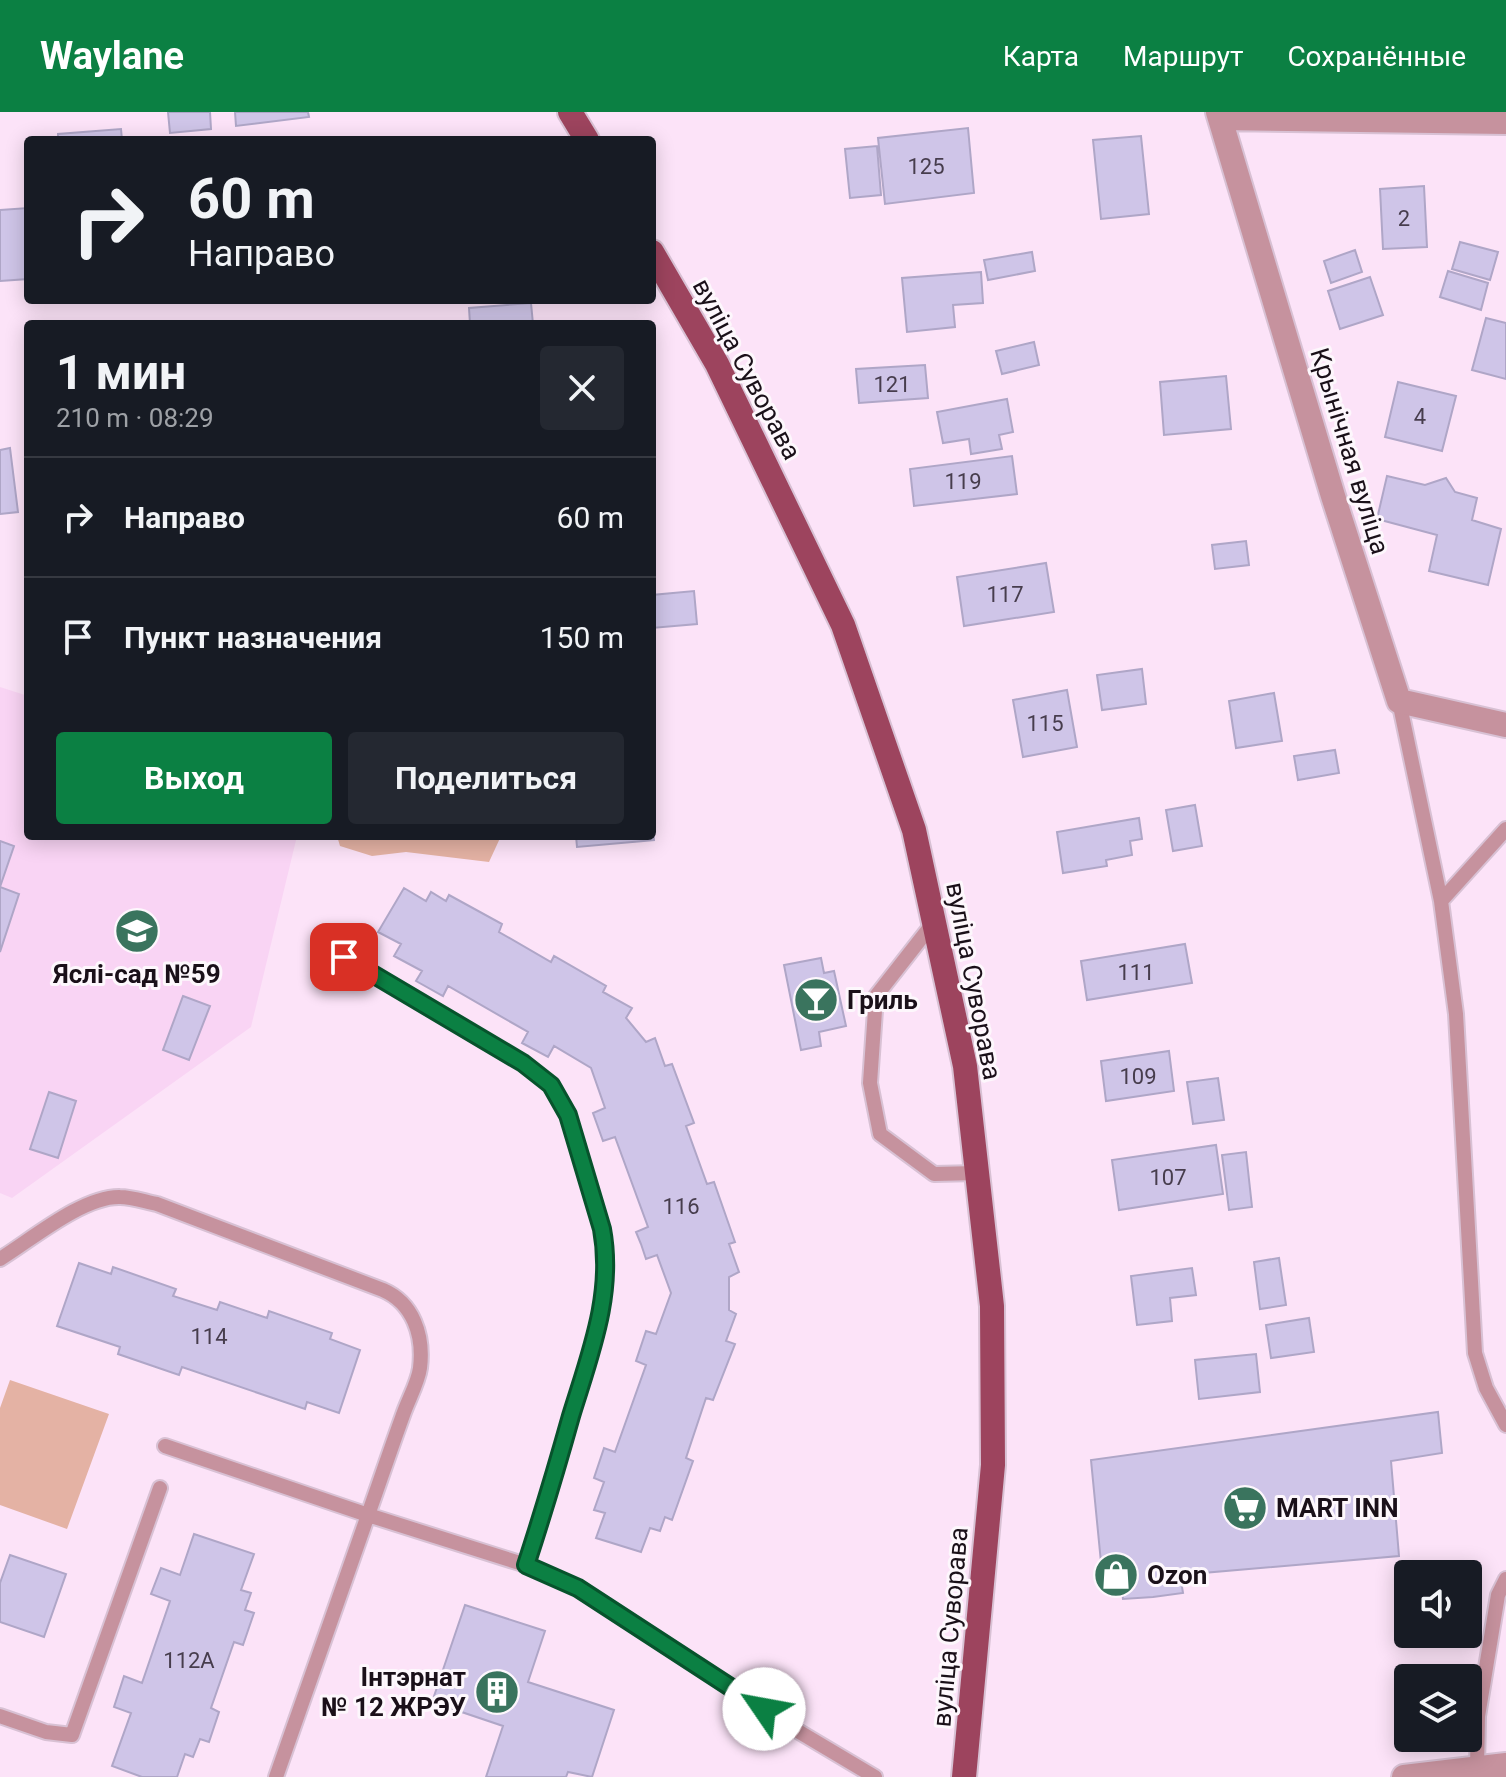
<!DOCTYPE html>
<html lang="ru">
<meta charset="utf-8">
<style>
:root{--surface:#171b24;--page:#242831;--text:#f1f3f6;--muted:#9ea1a6;--line:#363941;--accent:#0b8043}
body{margin:0;font-family:Roboto,sans-serif;background:var(--page);color:var(--text);height:100vh;display:flex;flex-direction:column;font-size:30px;white-space:nowrap}
*{box-sizing:border-box;margin:0}
p{font-size:26px;color:var(--muted)}
.icon{flex:none;width:44px;height:44px;fill:none;stroke:currentColor;stroke-width:2;stroke-linecap:round;stroke-linejoin:round}
.map{position:relative;flex:1;overflow:hidden}
.panel{position:absolute;left:24px;top:208px;width:632px;height:520px;display:flex;flex-direction:column;background:var(--surface);border-radius:8px;box-shadow:0 4px 20px #0003}
.panel>*{flex:none}
.banner{position:absolute;left:24px;top:24px;width:632px;height:168px;border-radius:8px;box-shadow:0 4px 20px #0003;background:#171b24;color:var(--text);overflow:hidden}
.buttons{position:absolute;left:1394px;top:1448px;display:grid;gap:16px}
.buttons a{display:grid;place-items:center;width:88px;height:88px;border-radius:8px;background:var(--surface);box-shadow:0 4px 20px #0003;font-size:40px}
.pin{position:absolute;display:grid;place-items:center;width:68px;height:68px;color:#fff;margin:-34px;border-radius:16px;box-shadow:0 4px 12px #0006}
.me{position:absolute;width:88px;margin:-44px;rotate:303deg;stroke-linejoin:round;filter:drop-shadow(0 0 6px #0008)}
.turn{display:flex;align-items:center;gap:28px;height:168px;padding:0 32px;font-size:36px}
.turn .icon{width:104px;height:104px;stroke-width:2.5}
.turn b{display:block;font-size:56px;line-height:68px}
.round{display:grid;place-items:center;flex:none;width:84px;height:84px;border-radius:8px;background:var(--page)}
.headline{display:flex;align-items:center;justify-content:space-between;height:136px;padding:0 32px}
h1{font-size:48px;font-weight:700;line-height:60px}
.button{display:flex;gap:16px;margin-top:auto;padding:16px 32px}
.button a{flex:1;height:92px;border-radius:8px;background:var(--accent);color:#fff;font-size:32px;font-weight:700;line-height:92px;text-align:center}
.button a+a{background:var(--page);color:var(--text)}
ul{padding:0;list-style:none}
li{display:flex;align-items:center;gap:24px;height:120px;padding:0 32px;border-top:2px solid var(--line)}
li div{flex:1}
li b{display:block;font-size:30px}
li em{font-style:normal}
header{display:flex;align-items:center;gap:48px;box-sizing:border-box;height:112px;padding:0 40px;background:var(--accent);color:#fff}
header strong{font-size:38px}
nav{display:flex;gap:44px;margin-inline-start:auto;font-size:28px}
.map>svg:first-child{display:block}
.built{fill:#f9d4f4}
.green{fill:#e4b2a4}
.building{fill:#cfc5e8;stroke:#afa6c7;stroke-width:2}
.lines{fill:none;stroke-linecap:round;stroke-linejoin:round}
.lane-casing{stroke:#d8c1d4;stroke-width:18}
.street-casing{stroke:#d8c1d4;stroke-width:28}
.primary-casing{stroke:#d8c1d4;stroke-width:28}
.lane{stroke:#c6929e;stroke-width:14}
.street{stroke:#c6929e;stroke-width:24}
.primary{stroke:#9d445e;stroke-width:24}
.route-casing{stroke:#07532c;stroke-width:20}
.route{stroke:#0b8043;stroke-width:14}
.labels{text-anchor:middle;dominant-baseline:central;stroke-width:6;stroke-linejoin:round;paint-order:stroke}
.number-label{font-size:22px;fill:#473d4d}
.street-label{font-size:26px;fill:#1a1019;stroke:#fdf7fc}
.poi-label{font-size:26px;font-weight:bold;fill:#1a1019;stroke:#fdf7fc;text-anchor:start}
</style>
<header>
<strong>Waylane</strong>
<nav><a>Карта</a><a>Маршрут</a><a>Сохранённые</a></nav>
</header>
<div class="map">
<svg width="1506" height="1665" viewBox="0 0 1506 1665">
<rect width="100%" height="100%" fill="#fce3f8"/>
<!-- built -->
<path class="built" d="M0 575 28 584V724H297L251 915 12 1086 0 1081Z"/>
<!-- green -->
<path class="green" d="M337 724H501L489 750 406 740 372 744 340 734Z
M10 1268 109 1302 67 1417 0 1393V1296Z"/>
<!-- building -->
<path class="building" d="M168 0H210L211 17 170 21Z
M235 0H308L309 5 236 14Z
M968 16 974 81 885 92 878 26Z
M121 17 122 28H58V22Z
M1141 24 1149 102 1101 107 1093 28Z
M877 34 881 83 850 86 845 37Z
M1424 74 1427 135 1383 137 1380 77Z
M28 96V167L0 169V98Z
M1460 130 1498 140 1490 168 1452 157Z
M1355 138 1362 160 1331 171 1324 149Z
M1032 140 1035 159 988 168 984 148Z
M1448 159 1488 171 1481 198 1440 185Z
M981 160 983 191 953 193 955 215 907 220 902 166Z
M1370 165 1383 203 1340 217 1328 179Z
M531 191 533 212H470L469 196Z
M1486 206 1506 211V267L1472 258Z
M1034 230 1039 253 1002 262 996 239Z
M925 253 928 286 859 291 856 257Z
M1226 264 1231 317 1164 323 1160 270Z
M1398 270 1456 284 1442 339 1385 325Z
M1007 287 1013 320 999 323 1002 337 971 342 969 327 943 331 937 300Z
M10 336 18 400 0 402V338Z
M1012 344 1017 382 914 394 910 357Z
M1387 364 1425 373 1446 366 1455 380 1477 386 1472 408 1501 417 1488 473 1429 459 1437 423 1377 407Z
M1246 429 1249 453 1215 457 1212 433Z
M1046 451 1054 500 964 514 957 465Z
M694 479 697 512 652 516V483Z
M1142 557 1146 592 1102 598 1097 563Z
M1067 578 1077 635 1023 645 1013 588Z
M1274 581 1282 629 1236 636 1229 589Z
M1335 638 1339 661 1298 668 1294 644Z
M1195 693 1202 734 1173 739 1166 698Z
M1139 706 1142 727 1130 729 1132 743 1106 748 1107 754 1063 761 1057 720Z
M652 709 654 728 577 735 576 724H652Z
M0 729 14 734 0 775 19 782 0 840Z
M404 776 426 789 431 780 446 789 449 783 502 812 499 820 551 850 554 844 606 874 603 880 632 896 626 906 646 930 655 926 665 954 672 952 694 1011 686 1014 707 1072 714 1070 735 1130 729 1132 739 1160 729 1165V1198L736 1202 726 1229 735 1232 713 1288 706 1286 686 1346 693 1349 672 1408 665 1405 660 1419 650 1416 641 1440 596 1426 605 1401 594 1398 604 1370 594 1366 604 1336 615 1340 646 1253 636 1249 646 1219 656 1222 671 1181 657 1143 646 1147 641 1132 636 1120 648 1115 615 1025 603 1029 593 1001 605 996 591 956 554 934 548 945 522 931 528 920 448 874 443 884 416 869 422 859 394 844 401 832 378 820Z
M1185 832 1192 871 1087 888 1081 849Z
M821 846 824 861 834 859 846 914 819 920 821 934 801 938 784 853Z
M183 884 210 894 189 948 163 938Z
M1169 939 1174 979 1106 989 1101 949Z
M1218 966 1224 1008 1193 1012 1187 970Z
M49 980 76 989 58 1046 30 1037Z
M1216 1033 1223 1082 1119 1098 1112 1048Z
M1246 1040 1252 1095 1229 1098 1222 1043Z
M1279 1146 1286 1193 1260 1197 1254 1150Z
M79 1151 111 1162 113 1155 176 1177 173 1184 217 1198 220 1190 267 1206 269 1199 332 1221 330 1227 360 1238 339 1301 307 1290 305 1297 182 1255 179 1263 118 1242 120 1235 57 1214Z
M1192 1156 1196 1183 1170 1186 1172 1209 1137 1213 1131 1164Z
M1309 1206 1314 1240 1271 1246 1266 1213Z
M1256 1242 1260 1280 1199 1287 1195 1248Z
M1438 1300 1442 1341 1391 1349 1399 1444 1180 1463 1183 1481 1153 1485 1123 1487 1121 1469 1103 1471 1091 1348Z
M194 1422 254 1442 241 1478 251 1481 245 1498 254 1501 243 1533 234 1530 211 1596 219 1600 209 1630 200 1627 193 1645 185 1642 177 1665H142L112 1654 131 1601 114 1595 124 1564 142 1571 170 1489 151 1482 161 1456 180 1463Z
M10 1443 66 1462 44 1525 0 1510V1471Z
M465 1493 545 1519 528 1570 614 1598 592 1665 568 1660 566 1665H486L503 1614 432 1590Z"/>
<g class="lines">
<!-- lane casing -->
<g class="lane-casing">
<path id="lane" d="M1399 589 1441 789 1456 902 1475 1241 1486 1276 1506 1313
M1441 789 1506 717
M934 810 876 884 870 971 880 1022 934 1062 977 1061
M344 845 523 951 551 973 568 1003 602 1117C614 1182 590 1242 571 1304 557 1354 543 1404 526 1453
M0 1147C31 1128 83 1084 120 1085 132 1085 146 1090 157 1092L383 1178C413 1191 424 1223 420 1256 418 1271 408 1288 403 1303 391 1336 380 1369 368 1403L165 1334
M0 1604 46 1620 72 1623 160 1376
M1477 1656 1478 1604 1498 1483 1506 1467
M276 1665 368 1403 526 1453 578 1476 791 1615 875 1665"/>
</g>
<!-- street casing -->
<g class="street-casing">
<path id="street" d="M1218 0 1333 384 1399 589 1506 613
M1220 6 1506 10
M1404 1665 1506 1653"/>
</g>
<!-- primary casing -->
<g class="primary-casing">
<path id="primary" d="M570 0 587 28
M652 140 717 252 843 513 914 718 965 954 992 1194 993 1353 964 1665"/>
</g>
<!-- lane -->
<use href="#lane" class="lane"/>
<!-- street -->
<use href="#street" class="street"/>
<!-- primary -->
<use href="#primary" class="primary"/>
</g>
<g class="lines">
<!-- route casing -->
<g class="route-casing">
<path id="route" d="M344 845 523 951 551 973 568 1003 602 1117C614 1182 590 1242 571 1304 557 1354 542 1404 526 1453L578 1476 764 1597"/>
</g>
<!-- route -->
<use href="#route" class="route"/>
</g>
<!-- icons -->
<defs>
<g id="school-disc" transform="scale(2.3)"><circle r="9.5" fill="#3a745e" stroke="#fdf7fc"/><path d="M0-5L7-2L0 1L-7-2ZM-4 1L0 2.5L4 1V4Q0 6-4 4Z" fill="#fff"/></g>
<g id="bar-disc" transform="scale(2.3)"><circle r="9.5" fill="#3a745e" stroke="#fdf7fc"/><path d="M-6-5H6L.8 .8V4.5H3.5V6h-7V4.5H-.8V.8Z" fill="#fff"/></g>
<g id="supermarket-disc" transform="scale(2.3)"><circle r="9.5" fill="#3a745e" stroke="#fdf7fc"/><path d="M-6-5.5h2.5l.6 2H6L4.5 2H-2.5L-4.4-4H-6ZM-1.5 3.2a1.3 1.3 0 1 0 .1 0ZM3 3.2a1.3 1.3 0 1 0 .1 0Z" fill="#fff"/></g>
<g id="shop-disc" transform="scale(2.3)"><circle r="9.5" fill="#3a745e" stroke="#fdf7fc"/><path d="M-5-2.5h2.3a2.7 3.5 0 0 1 5.4 0H5L5.5 6h-11ZM-1.5-2.5h3a1.5 2.3 0 0 0-3 0Z" fill="#fff"/></g>
<g id="building-disc" transform="scale(2.3)"><circle r="9.5" fill="#3a745e" stroke="#fdf7fc"/><path d="M-4-6H4V6H1V3H-1V6H-4ZM-2.5-4.3h1.7v1.8h-1.7ZM.8-4.3h1.7v1.8H.8ZM-2.5-1h1.7V.8h-1.7ZM.8-1h1.7V.8H.8Z" fill="#fff"/></g>
</defs>
<g fill-rule="evenodd">
<use href="#school-disc" x="137" y="819"/>
<use href="#bar-disc" x="816" y="888"/>
<use href="#supermarket-disc" x="1245" y="1396"/>
<use href="#shop-disc" x="1116" y="1463"/>
<use href="#building-disc" x="497" y="1580"/>
</g>
<g class="labels">
<!-- number labels -->
<g class="number-label">
<text x="926" y="54">125</text>
<text x="1404" y="106">2</text>
<text x="892" y="272">121</text>
<text x="1420" y="304">4</text>
<text x="963" y="369">119</text>
<text x="1005" y="482">117</text>
<text x="1045" y="611">115</text>
<text x="1136" y="860">111</text>
<text x="1138" y="964">109</text>
<text x="1168" y="1065">107</text>
<text x="681" y="1094">116</text>
<text x="209" y="1224">114</text>
<text x="189" y="1548">112А</text>
</g>
<!-- street labels -->
<g class="street-label">
<text transform="translate(747 257) rotate(62)">вуліца Суворава</text>
<text transform="translate(1350 339) rotate(73)">Крынічная вуліца</text>
<text transform="translate(974 869) rotate(79)">вуліца Суворава</text>
<text transform="translate(950 1515) rotate(-85)">вуліца Суворава</text>
</g>
<!-- poi labels -->
<g class="poi-label">
<text x="137" y="862" text-anchor="middle">Яслі-сад №59</text>
<text x="847" y="888">Гриль</text>
<text x="1276" y="1396">MART INN</text>
<text x="1147" y="1463">Ozon</text>
<text x="466" y="1565" text-anchor="end">Інтэрнат<tspan x="466" dy="30">№ 12 ЖРЭУ</tspan></text>
</g>
</g>
</svg>
<div class="buttons">
<a><svg class="icon" aria-label="sound" viewBox="0 0 24 24"><path d="M4 9h4l5-4v14l-5-4H4zM17 9q2 3 0 6"/></svg></a>
<a><svg class="icon" aria-label="layers" viewBox="0 0 24 24"><path d="M12 4l9 5-9 5-9-5zM3 14l9 5 9-5"/></svg></a>
</div>
<div class="pin" style="left:344px;top:845px;background:#d93025"><svg class="icon" aria-label="arrive" viewBox="0 0 24 24"><path d="M6 21V4h12l-3 4 3 4H6"/></svg></div>
<svg class="me" style="left:764px;top:1597px" viewBox="-20 -20 40 40"><circle r="19" fill="#fff"/><path d="M0-13L10 11 0 6-10 11z" fill="#0b8043"/></svg>
<div class="banner">
<div class="turn"><svg class="icon" aria-label="right" viewBox="0 0 24 24"><path d="M7 20v-9h11M14 6l5 5-5 5"/></svg><div><b>60 m</b>Направо</div></div>
</div>
<section class="panel">
<div class="headline"><div><h1>1 мин</h1><p>210 m · 08:29</p></div><a class="round"><svg class="icon" aria-label="close" viewBox="0 0 24 24"><path d="M6 6l12 12M18 6L6 18"/></svg></a></div>
<ul>
<li><svg class="icon" aria-label="right" viewBox="0 0 24 24"><path d="M7 20v-9h11M14 6l5 5-5 5"/></svg><div><b>Направо</b></div><em>60 m</em></li>
<li><svg class="icon" aria-label="arrive" viewBox="0 0 24 24"><path d="M6 21V4h12l-3 4 3 4H6"/></svg><div><b>Пункт назначения</b></div><em>150 m</em></li>
</ul>
<div class="button"><a>Выход</a><a>Поделиться</a></div>
</section>
</div>
